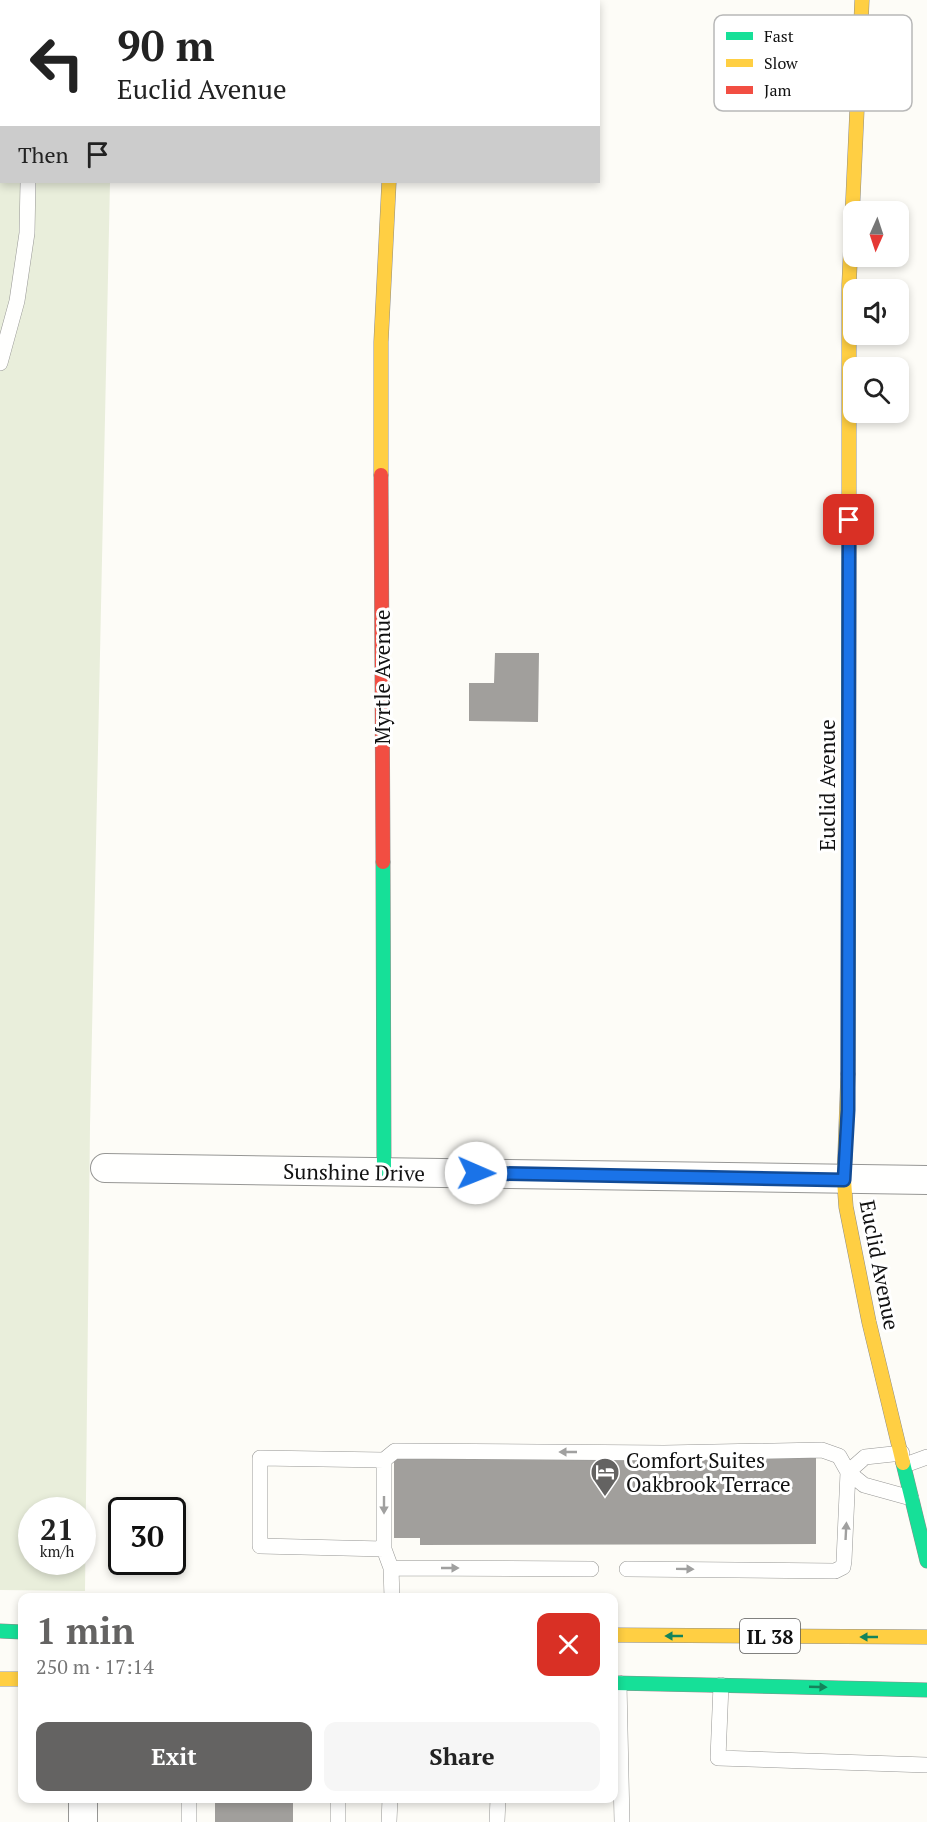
<!DOCTYPE html>
<meta charset="utf-8">
<style>
:root{--surface:#fff;--page:#f6f6f6;--text:#222;--muted:#767676;--accent:#646362}
body{margin:0;font-family:"PT Serif",serif;background:var(--page);color:var(--text);height:100vh;display:flex;flex-direction:column;font-size:22px;white-space:nowrap}
*{box-sizing:border-box;margin:0}
p{font-size:20px;color:var(--muted)}
.icon{flex:none;width:33px;height:33px;fill:none;stroke:currentColor;stroke-width:2;stroke-linecap:round;stroke-linejoin:round}
.map{position:relative;flex:1;overflow:hidden}
.drawer{position:absolute;left:18px;top:1593px;width:600px;height:210px;display:flex;flex-direction:column;background:var(--surface);border-radius:12px;box-shadow:0 3px 9px #0003}
.drawer>*{flex:none}
.guide{position:absolute;left:0px;top:0px;width:600px;height:183px;box-shadow:0 3px 9px #0003;background:#fff;color:var(--text);overflow:hidden}
.needle{width:39px;rotate:183deg}
.fabs{position:absolute;left:843px;top:201px;display:grid;gap:12px}
.fabs a{display:grid;place-items:center;width:66px;height:66px;border-radius:12px;background:var(--surface);box-shadow:0 3px 9px #0003;font-size:30px}
.speed{position:absolute;left:18px;top:1497px;display:flex;gap:12px;font-size:30px;font-weight:700;text-align:center}
.speed>*{display:grid;place-content:center;width:78px;height:78px;border-radius:50%;background:var(--surface);box-shadow:0 3px 9px #0003;line-height:1}
.speed small{font-size:15px;font-weight:400}
.speed .limit{border:3px solid #111;border-radius:9px;background:#fff;color:#111}
.pin{position:absolute;display:grid;place-items:center;width:51px;height:51px;color:#fff;margin:-26px;border-radius:12px;box-shadow:0 3px 9px #0006}
.me{position:absolute;width:66px;margin:-33px;rotate:91deg;stroke-linejoin:round;filter:drop-shadow(0 0 4px #0008)}
.turn{display:flex;align-items:center;gap:21px;height:126px;padding:0 18px;font-size:27px}
.turn .icon{width:78px;height:78px;stroke-width:2.5}
.turn b{display:block;font-size:42px;line-height:51px}
.then{display:flex;align-items:center;height:57px;padding:0 18px;background:#0003;gap:12px;font-size:22px}
.round{display:grid;place-items:center;flex:none;width:63px;height:63px;border-radius:12px;background:var(--page)}
.overview{display:flex;align-items:center;justify-content:space-between;height:102px;padding:0 18px}
h1{font-size:36px;font-weight:600;line-height:45px;color:var(--accent)}
.primary-button{display:flex;gap:12px;margin-top:auto;padding:12px 18px}
.primary-button a{flex:1;height:69px;border-radius:12px;background:var(--accent);color:#fff;font-size:24px;font-weight:600;line-height:69px;text-align:center}
.primary-button a+a{background:var(--page);color:var(--text)}
.map>svg:first-child{display:block}
.cemetery{fill:#e9eedb;fill-rule:evenodd}
.building{fill:#a19f9c}
.lines{fill:none;stroke-linecap:round;stroke-linejoin:round}
.lane-casing{stroke:#979795;stroke-width:16}
.street-casing{stroke:#979795;stroke-width:30}
.fast-casing{stroke:#8e8d8b;stroke-width:15}
.slow-casing{stroke:#8e8d8b;stroke-width:15}
.jam-casing{stroke:#8e8d8b;stroke-width:15}
.lane{stroke:#fffffe;stroke-width:15}
.street{stroke:#fffffe;stroke-width:28}
.fast{stroke:#16e098;stroke-width:14}
.slow{stroke:#ffcf43;stroke-width:14}
.jam{stroke:#f24e42;stroke-width:14}
.oneway{fill:#a0a09f}
.oneway2{fill:#14835b}
.route-casing{stroke:#114b97;stroke-width:15}
.route{stroke:#1a73e8;stroke-width:10}
.labels{text-anchor:middle;dominant-baseline:central;stroke-width:6;stroke-linejoin:round;paint-order:stroke}
.shield{fill:#fff;stroke:#585858;stroke-width:1.5}
.shield-label{font-size:20px;font-weight:bold;fill:#111}
.street-label{font-size:21px;fill:#111;stroke:#fff}
.poi-label{font-size:21px;fill:#111;stroke:#fff;text-anchor:start}
.key{fill:#fff;stroke:#b8b8b8;stroke-width:1.5}
.key-label{font-size:16px;fill:#111}
</style>
<div class="map">
<svg width="927" height="1822" viewBox="0 0 927 1822">
<rect width="100%" height="100%" fill="#fdfcf7"/>
<!-- cemetery -->
<path class="cemetery" d="M0 0H113L2 2V182H110L90 1126 85 1591 0 1590ZM32 1510H82V1562H32Z"/>
<!-- building -->
<path class="building" d="M495 653H539L538 722 469 721V683H494Z
M394 1458H816V1544L420 1545V1538H394Z
M215 1798H293V1822H215Z"/>
<g class="lines">
<!-- lane casing -->
<g class="lane-casing">
<path id="lane" d="M3 0V2
M0 363 17 301 27 233 28 182
M902 1453 865 1457 848 1472 864 1485 911 1498
M384 1460V1549L391 1568 392 1598
M905 1465 927 1457
M384 1549 260 1546V1458L384 1460 395 1451 664 1453 822 1450 839 1456 848 1472 844 1561 843 1567 835 1571 627 1569
M391 1568 591 1569
M619 1683 622 1822
M721 1685 718 1758 927 1765
M189 1798V1822
M338 1822V1798
M389 1822 390 1798
M497 1822 498 1798"/>
</g>
<!-- street casing -->
<g class="street-casing">
<path id="street" d="M398 2V0
M105 1168 927 1180
M83 1822V1798"/>
</g>
<!-- fast casing -->
<g class="fast-casing">
<path id="fast" d="M383 862 384 1172
M848 1074 849 514
M903 1463 927 1561
M0 1631 22 1632
M614 1683 927 1690"/>
</g>
<!-- slow casing -->
<g class="slow-casing">
<path id="slow" d="M381 475V342L389 182
M849 514V285L862 0
M848 1074 844 1180 846 1207 869 1322 903 1463
M614 1635 927 1637
M0 1679H22"/>
</g>
<!-- jam casing -->
<g class="jam-casing">
<path id="jam" d="M381 475 383 862"/>
</g>
<!-- lane -->
<use href="#lane" class="lane"/>
<!-- street -->
<use href="#street" class="street"/>
<!-- fast -->
<use href="#fast" class="fast"/>
<!-- slow -->
<use href="#slow" class="slow"/>
<!-- jam -->
<use href="#jam" class="jam"/>
</g>
<!-- one-way arrows -->
<defs><path id="oneway-solid" d="M-6-.8H1V-3.2L6.5 0L1 3.2V.8H-6Z" transform="scale(1.5)"/></defs>
<g class="oneway">
<use href="#oneway-solid" transform="translate(568 1452) rotate(-180)"/>
<use href="#oneway-solid" transform="translate(384 1505) rotate(90)"/>
<use href="#oneway-solid" transform="translate(846 1531) rotate(-87)"/>
<use href="#oneway-solid" transform="translate(450 1568)"/>
<use href="#oneway-solid" transform="translate(685 1569) rotate(1)"/>
</g>
<g class="oneway2">
<use href="#oneway-solid" transform="translate(674 1636) rotate(-180)"/>
<use href="#oneway-solid" transform="translate(869 1637) rotate(-180)"/>
<use href="#oneway-solid" transform="translate(818 1687) rotate(2)"/>
</g>
<g class="lines">
<!-- route casing -->
<g class="route-casing">
<path id="route" d="M476 1173 844 1180 848 1110 849 520"/>
</g>
<!-- route -->
<use href="#route" class="route"/>
</g>
<!-- icons -->
<defs>
<g id="hotel-pin" transform="scale(1.5)"><path d="M0 17L-7.5 6A9.5 9.5 0 1 1 7.5 6Z" fill="#646362" stroke="#fff"/><path d="M-6-4.5h1.5V1H6V5H4.5V3h-9V5H-6ZM-4 0a1.8 1.8 0 1 1 3.6 0ZM.5 0V-2.5h3Q6-2.5 6 0Z" fill="#fff"/></g>
</defs>
<g fill-rule="evenodd">
<use href="#hotel-pin" x="605" y="1472"/>
</g>
<g class="labels">
<!-- shield labels -->
<rect class="shield" x="740" y="1619" width="60" height="34" rx="4.5"/>
<g class="shield-label">
<text x="770" y="1636">IL 38</text>
</g>
<!-- street labels -->
<g class="street-label">
<text transform="translate(382 677) rotate(-90)">Myrtle Avenue</text>
<text transform="translate(827 785) rotate(-90)">Euclid Avenue</text>
<text transform="translate(354 1172) rotate(1)">Sunshine Drive</text>
<text transform="translate(880 1265) rotate(79)">Euclid Avenue</text>
</g>
<!-- poi labels -->
<g class="poi-label">
<text x="626" y="1460">Comfort Suites<tspan x="626" dy="24">Oakbrook Terrace</tspan></text>
</g>
</g>
<!-- legend -->
<rect x="714" y="15" width="198" height="96" rx="9" class="key"/>
<rect x="726" y="32" width="27" height="8" fill="#16e098"/>
<rect x="726" y="59" width="27" height="8" fill="#ffcf43"/>
<rect x="726" y="86" width="27" height="8" fill="#f24e42"/>
<g class="key-label">
<text x="764" y="42">Fast</text>
<text x="764" y="69">Slow</text>
<text x="764" y="96">Jam</text>
</g>
</svg>
<div class="fabs">
<a><svg class="needle" viewBox="-14 -14 28 28"><path d="M0-13l5 13h-10z" fill="#e53935"/><path d="M0 13l5-13h-10z" fill="#767676"/></svg></a>
<a><svg class="icon" aria-label="sound" viewBox="0 0 24 24"><path d="M4 9h4l5-4v14l-5-4H4zM17 9q2 3 0 6"/></svg></a>
<a><svg class="icon" aria-label="search" viewBox="0 0 24 24"><circle cx="10" cy="10" r="6"/><path d="M15 15l6 6"/></svg></a>
</div>
<div class="speed"><div>21<small>km/h</small></div><div class="limit">30</div></div>
<div class="pin" style="left:849px;top:520px;background:#d93025"><svg class="icon" aria-label="arrive" viewBox="0 0 24 24"><path d="M6 21V4h12l-3 4 3 4H6"/></svg></div>
<svg class="me" style="left:476px;top:1173px" viewBox="-20 -20 40 40"><circle r="19" fill="#fff"/><path d="M0-13L10 11 0 6-10 11z" fill="#1a73e8"/></svg>
<div class="guide">
<div class="turn"><svg class="icon" aria-label="left" viewBox="0 0 24 24"><path d="M17 20v-9H6M10 6l-5 5 5 5"/></svg><div><b>90 m</b>Euclid Avenue</div></div>
<div class="then">Then<svg class="icon" aria-label="arrive" viewBox="0 0 24 24"><path d="M6 21V4h12l-3 4 3 4H6"/></svg></div>
</div>
<section class="drawer">
<div class="overview"><div><h1>1 min</h1><p>250 m · 17:14</p></div><a class="round" style="background:#d93025;color:#fff"><svg class="icon" aria-label="close" viewBox="0 0 24 24"><path d="M6 6l12 12M18 6L6 18"/></svg></a></div>
<div class="primary-button"><a>Exit</a><a>Share</a></div>
</section>
</div>
